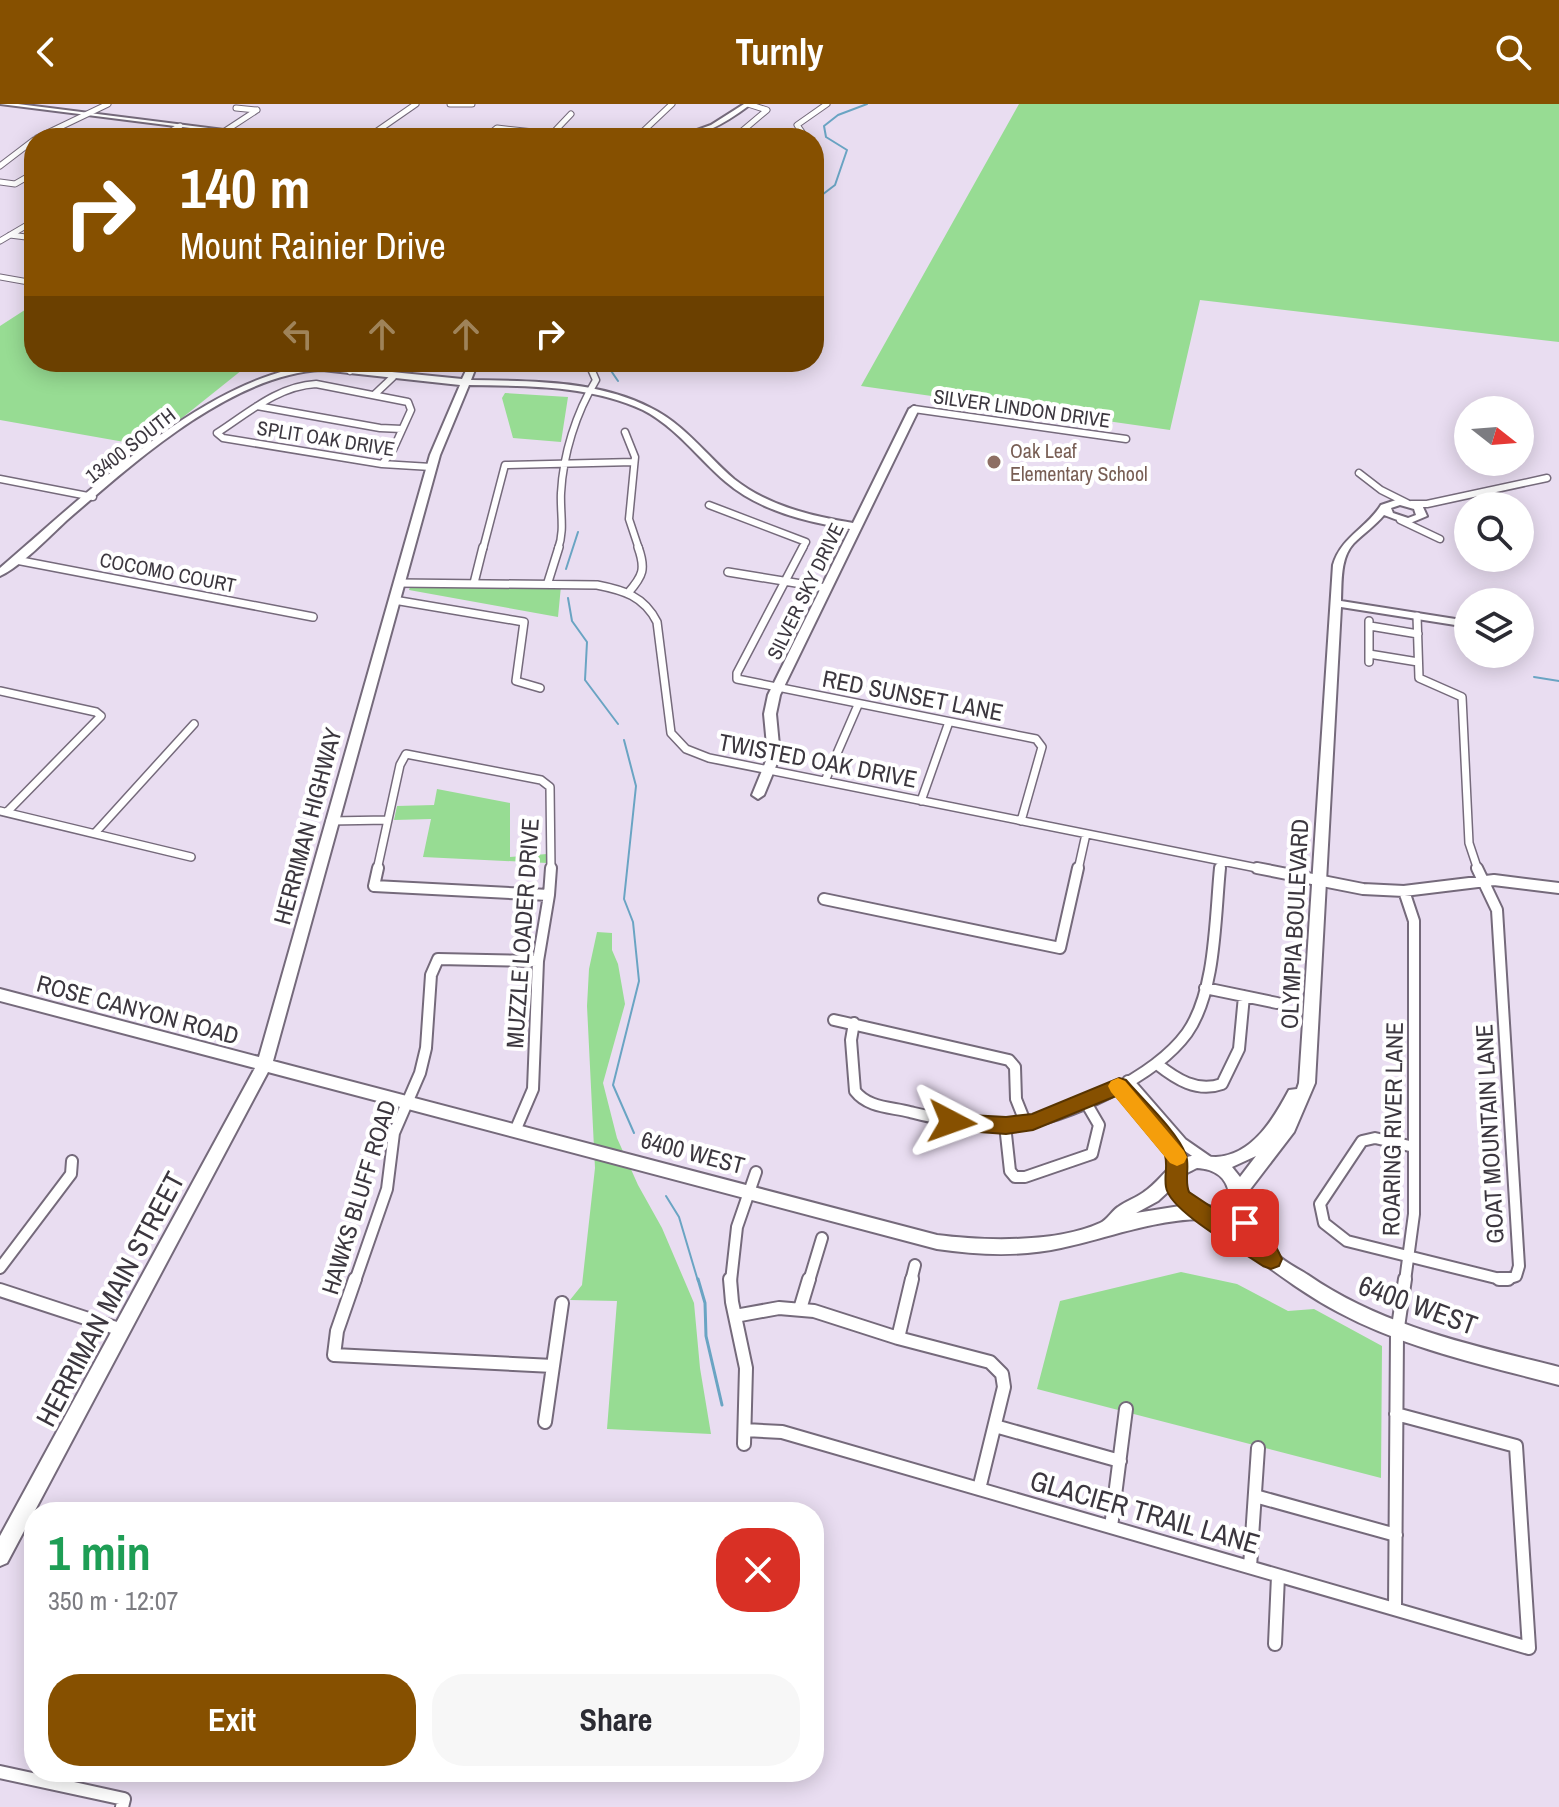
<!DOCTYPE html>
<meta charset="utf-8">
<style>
:root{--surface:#fff;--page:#f7f7f7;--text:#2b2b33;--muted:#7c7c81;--accent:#865000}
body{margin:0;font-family:"Archivo Narrow",sans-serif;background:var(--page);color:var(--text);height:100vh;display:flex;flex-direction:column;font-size:30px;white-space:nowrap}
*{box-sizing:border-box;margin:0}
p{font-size:26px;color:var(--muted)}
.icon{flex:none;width:44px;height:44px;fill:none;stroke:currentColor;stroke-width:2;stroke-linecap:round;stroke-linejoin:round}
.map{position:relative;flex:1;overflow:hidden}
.side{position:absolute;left:24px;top:1398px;width:800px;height:280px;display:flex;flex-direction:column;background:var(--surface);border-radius:32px;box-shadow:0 4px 20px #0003}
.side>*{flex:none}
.top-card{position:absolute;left:24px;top:24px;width:800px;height:244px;border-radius:32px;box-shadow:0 4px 20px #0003;background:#865000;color:#fff;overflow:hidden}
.needle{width:52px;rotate:107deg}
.fabs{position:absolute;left:1454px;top:292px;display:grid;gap:16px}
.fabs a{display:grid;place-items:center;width:80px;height:80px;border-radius:50%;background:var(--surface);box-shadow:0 4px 20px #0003;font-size:40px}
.pin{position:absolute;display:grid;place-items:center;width:68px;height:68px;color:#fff;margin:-34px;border-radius:16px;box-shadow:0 4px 12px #0006}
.me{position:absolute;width:88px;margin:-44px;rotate:94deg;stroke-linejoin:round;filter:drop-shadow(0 0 6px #0008)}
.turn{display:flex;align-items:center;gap:28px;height:168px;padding:0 24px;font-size:36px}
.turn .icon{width:104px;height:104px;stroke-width:2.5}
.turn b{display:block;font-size:56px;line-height:68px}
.lanes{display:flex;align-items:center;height:76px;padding:0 24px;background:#0003;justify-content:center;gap:40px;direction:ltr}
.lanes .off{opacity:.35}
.round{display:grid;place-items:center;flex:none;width:84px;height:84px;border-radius:32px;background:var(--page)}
.overview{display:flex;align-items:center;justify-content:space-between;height:136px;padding:0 24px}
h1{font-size:48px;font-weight:700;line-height:60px;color:#1e9e55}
.button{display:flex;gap:16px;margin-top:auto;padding:16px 24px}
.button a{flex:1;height:92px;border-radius:32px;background:var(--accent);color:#fff;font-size:32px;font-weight:700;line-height:92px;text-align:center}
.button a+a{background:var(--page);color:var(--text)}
header{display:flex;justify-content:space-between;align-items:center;height:104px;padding:0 24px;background:var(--accent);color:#fff;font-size:36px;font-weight:700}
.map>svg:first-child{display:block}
.green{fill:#97dc93}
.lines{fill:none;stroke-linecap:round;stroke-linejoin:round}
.stream-far1{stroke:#6aa4c3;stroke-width:2}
.stream{stroke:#6aa4c3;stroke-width:3}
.street-far4-casing{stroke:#756a7b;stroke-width:7}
.street-far3-casing{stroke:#756a7b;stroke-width:9}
.street-far2-casing{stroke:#756a7b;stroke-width:10}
.street-far1-casing{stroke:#756a7b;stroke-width:14}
.street-casing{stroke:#756a7b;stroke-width:16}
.secondary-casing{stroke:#756a7b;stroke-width:4}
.street-far4{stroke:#fff;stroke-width:5}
.street-far3{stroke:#fff;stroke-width:6}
.street-far2{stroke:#fff;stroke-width:7}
.street-far1{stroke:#fff;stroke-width:10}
.street{stroke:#fff;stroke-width:12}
.secondary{fill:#fff;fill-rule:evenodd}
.route{fill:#865000;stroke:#573400;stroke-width:2}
.slow{fill:#f59e0b}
.education-dot{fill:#8d6e63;stroke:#fff;stroke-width:3}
.labels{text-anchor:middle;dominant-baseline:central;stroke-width:8;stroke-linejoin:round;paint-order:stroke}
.far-street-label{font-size:20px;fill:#3c373f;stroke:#fff}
.far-education-label{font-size:20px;fill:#785e54;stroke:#fff;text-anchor:start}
.street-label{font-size:24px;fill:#3c373f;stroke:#fff}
.near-street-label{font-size:28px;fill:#3c373f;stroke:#fff}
</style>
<header><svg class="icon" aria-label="back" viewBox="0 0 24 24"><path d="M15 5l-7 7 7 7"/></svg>Turnly<svg class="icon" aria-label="search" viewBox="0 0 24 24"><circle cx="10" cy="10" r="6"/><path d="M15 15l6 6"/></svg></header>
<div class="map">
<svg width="1559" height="1703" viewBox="0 0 1559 1703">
<rect width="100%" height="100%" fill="#e9ddf1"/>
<!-- green -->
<path class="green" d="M1019 0H1559V238L1200 196 1170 326 861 282Z
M34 200V258H252L147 342 0 316V222Z
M505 289 568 293 561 338 513 334 502 294Z
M561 482 558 513 409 486 410 483Z
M437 685 510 699V753L547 750V759L423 753 431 715 394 716 397 702 434 701Z
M597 828 612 829V846L618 860 625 900 603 979 617 1034 638 1081 662 1124 694 1199 700 1264 711 1330 607 1325 617 1197 570 1196 582 1181 595 1064 587 902 589 865Z
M1181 1168 1237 1180 1288 1207 1314 1205 1382 1242 1381 1374 1037 1285 1060 1197Z"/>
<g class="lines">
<!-- stream-far1 -->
<path class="stream-far1" d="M814 97 835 81 847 46 826 33 824 22 838 11 867 0
M605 258 618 277
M566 465 578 428
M568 494 572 517 587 538 585 576 618 620
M1534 573 1559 577
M624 636 636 682 624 795 633 818 639 877 613 981 634 1029
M666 1092 679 1113 698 1177"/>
<!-- stream -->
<path class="stream" d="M698 1175 705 1199 706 1232 722 1301"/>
<!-- street-far4 casing -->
<g class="street-far4-casing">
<path id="street-far4" d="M450 0H472
M236 4 257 6
M225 27 257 6
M37 34 108 0
M159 34 180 22
M367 34 416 0
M485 34 497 24 552 30 571 10
M636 34 672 0
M728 34 741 28 767 6 748 0
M806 34 797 21 827 0
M814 41 818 50 814 68
M0 62 34 36
M0 78 15 80 34 69
M10 131 34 134
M0 137 34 117
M0 173 34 179"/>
</g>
<!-- street-far3 casing -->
<g class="street-far3-casing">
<path id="street-far3" d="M295 258 296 265
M534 258 562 261 589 259
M350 267 360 258
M316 280 408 298 411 306 392 348 382 360 223 334 217 329C248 309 278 282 316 280Z
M375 290 393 273
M257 302 380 324 402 325
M914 305 1126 335
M625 328 635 353 629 415 639 445
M382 360 431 363
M1359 369 1381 386 1407 399
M0 375 93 393
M1411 400H1427L1547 374
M709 401 806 438 802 445
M1400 416 1440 435
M483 445 505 361 634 358
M558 445C565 426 560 409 561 389 563 350 576 309 596 276L588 258"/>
</g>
<!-- street-far2 casing -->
<g class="street-far2-casing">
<path id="street-far2" d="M803 443 737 569V575L1036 635 1042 643 1021 717
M16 456 313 513
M728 468 826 484
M548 478 559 443
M398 479 597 481C623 486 644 492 657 518L671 629 686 645 709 654 1267 766
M474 479 483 443
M628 489C643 472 646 465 638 443
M394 496 524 518 516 577 540 584
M1417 512 1419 574 1462 593 1469 739 1478 766
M1369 517V558
M1370 522 1418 530
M1369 550 1418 558
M0 587 96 608 101 612 7 708
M825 677 858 601
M921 697 949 618
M0 707 191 753
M330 717 388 716
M95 729 194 620
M377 766 400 661 406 650 541 676 550 683 551 766
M1078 766 1086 730
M1220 766 1221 757"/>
</g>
<!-- street-far1 casing -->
<g class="street-far1-casing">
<path id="street-far1" d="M378 764 374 782 549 791
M1257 764 1363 785 1404 787 1494 776 1559 784
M1404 787 1414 817V1110L1405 1177
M549 791 551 764
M824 795 1060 844 1078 764
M1205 884 1277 899
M834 916 1009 956 1015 963 1016 995 1026 1020
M854 919 851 936 855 987C868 1004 891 1003 910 1008 943 1016 978 1025 1012 1021 1066 1015 1155 973 1187 929 1216 888 1215 813 1220 764
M1157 960C1176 975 1197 989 1222 980L1239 945 1244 892
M1128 977 1182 1039 1208 1057
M1119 982 1171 1042 1177 1053 1178 1067
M1005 1021 1010 1067 1015 1073H1025L1092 1050 1099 1021 1085 997
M515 1027 533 985 538 857 549 791
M1414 1043 1375 1034 1362 1037 1320 1100 1324 1119 1347 1137 1504 1176 1516 1172 1519 1162 1497 806 1477 764
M0 1164 71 1070 72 1057
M355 1177 387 1085 394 1029 420 969 426 944 431 871 438 855 538 857
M731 1177 737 1123 756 1068
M809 1177 822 1134
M911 1177 915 1161"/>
</g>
<!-- street casing -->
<g class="street-casing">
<path id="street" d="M355 1175 337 1227 334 1251 553 1262
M730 1175 732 1198 746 1264 744 1340
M1499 1175H1508
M0 1186 122 1226
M800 1205 809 1175
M735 1212 779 1204 814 1207 898 1234 990 1258 1002 1270 1004 1283 979 1385
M898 1234 912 1175
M545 1318 562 1199
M995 1322 1120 1357
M745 1326 782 1328 1529 1544 1516 1342 1396 1310
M1255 1392 1396 1431
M1111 1423 1126 1305
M1250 1463 1258 1344
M1395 1505 1397 1230 1405 1175
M1275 1540 1278 1472
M0 1668 124 1695 122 1703"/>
</g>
<!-- secondary casing -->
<g class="secondary-casing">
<path id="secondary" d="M0 0H18L288 34H269Z
M744 0H751C730 16 702 34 675 34L711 21Z
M470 258H478L471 276C530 277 597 276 651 304 684 320 706 351 734 375 768 402 811 412 853 419L909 305 914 302 919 305 780 591 776 610 780 652 764 691 758 695 752 691 768 652 764 610 768 591 850 425C807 418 760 407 726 378 698 354 676 323 643 306 590 281 526 282 469 281L440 351 273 957 937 1131C984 1137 1056 1139 1100 1119 1107 1116 1111 1108 1118 1103 1126 1097 1136 1094 1144 1088 1156 1080 1165 1067 1175 1059 1191 1048 1200 1053 1216 1053 1253 1051 1274 1014 1289 986L1297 985 1299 979 1333 461C1341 433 1367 424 1381 401L1399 395 1422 401 1427 412 1408 420 1384 411C1375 422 1364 429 1354 439 1340 454 1342 477 1341 497L1468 517V523L1341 503 1315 979 1294 1028 1245 1092C1251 1113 1264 1133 1277 1150 1284 1158 1299 1165 1308 1171 1383 1223 1472 1241 1559 1263V1281C1484 1261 1407 1245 1338 1208 1289 1182 1247 1145 1201 1115 1152 1116 1108 1134 1061 1144 1020 1153 978 1151 937 1145L268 968 7 1459 0 1462V1432L255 964 0 897V885L259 953 430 351 460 281 322 266C231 270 132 360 66 417 49 433 20 463 0 472V464C82 394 212 266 322 261L462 275ZM1400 401 1414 405 1416 411 1408 414 1393 409 1391 404ZM1256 1052 1240 1073 1232 1063ZM1197 1064C1214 1065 1227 1073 1229 1090 1228 1092 1222 1100 1221 1101 1207 1110 1173 1083 1186 1070 1186 1069 1197 1064 1197 1064ZM1170 1086 1180 1102 1136 1109 1158 1097ZM1234 1110 1239 1122 1226 1113Z"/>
</g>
<!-- street-far4 -->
<use href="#street-far4" class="street-far4"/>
<!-- street-far3 -->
<use href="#street-far3" class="street-far3"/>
<!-- street-far2 -->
<use href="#street-far2" class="street-far2"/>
<!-- street-far1 -->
<use href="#street-far1" class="street-far1"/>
<!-- street -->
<use href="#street" class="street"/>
<!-- secondary -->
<use href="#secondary" class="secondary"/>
</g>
<!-- route -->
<path class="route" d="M1119 974 1126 976C1143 996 1177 1027 1186 1051 1190 1063 1184 1076 1189 1088L1234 1118 1237 1112 1245 1109C1263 1116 1274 1138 1282 1155L1279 1162 1271 1165 1263 1162C1242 1147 1169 1107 1166 1083 1164 1071 1168 1063 1165 1051L1116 992 1033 1026 1006 1030 952 1026 945 1024 942 1018 945 1012 952 1010 1006 1013 1032 1010Z"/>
<!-- slow -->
<path class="slow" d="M1118 974 1125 977 1184 1047 1187 1053 1184 1059 1177 1062 1170 1059 1111 988 1108 982 1111 977Z"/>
<!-- markers -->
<circle class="education-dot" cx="994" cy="358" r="8"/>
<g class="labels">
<!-- far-street labels -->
<g class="far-street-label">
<text transform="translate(1022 304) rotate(8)">SILVER LINDON DRIVE</text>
<text transform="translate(326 334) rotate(9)">SPLIT OAK DRIVE</text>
<text transform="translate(130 341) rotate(-38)">13400 SOUTH</text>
<text transform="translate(168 468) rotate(11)">COCOMO COURT</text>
<text transform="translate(805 487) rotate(-64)">SILVER SKY DRIVE</text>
</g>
<!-- far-education labels -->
<g class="far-education-label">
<text x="1010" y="346">Oak Leaf<tspan x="1010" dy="23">Elementary School</tspan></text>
</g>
<!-- street labels -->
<g class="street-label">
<text transform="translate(913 591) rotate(11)">RED SUNSET LANE</text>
<text transform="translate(818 656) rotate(11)">TWISTED OAK DRIVE</text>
<text transform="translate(307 722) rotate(-75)">HERRIMAN HIGHWAY</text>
<text transform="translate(1294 820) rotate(-87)">OLYMPIA BOULEVARD</text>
<text transform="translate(522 829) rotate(-86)">MUZZLE LOADER DRIVE</text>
<text transform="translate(138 905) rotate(15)">ROSE CANYON ROAD</text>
<text transform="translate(1392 1025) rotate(-89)">ROARING RIVER LANE</text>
<text transform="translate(1489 1030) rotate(-93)">GOAT MOUNTAIN LANE</text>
<text transform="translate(693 1048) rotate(15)">6400 WEST</text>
<text transform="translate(358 1093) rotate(-73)">HAWKS BLUFF ROAD</text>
</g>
<!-- near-street labels -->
<g class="near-street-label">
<text transform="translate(110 1195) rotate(-62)">HERRIMAN MAIN STREET</text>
<text transform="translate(1418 1201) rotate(20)">6400 WEST</text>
<text transform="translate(1145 1408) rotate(16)">GLACIER TRAIL LANE</text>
</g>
</g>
</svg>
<div class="fabs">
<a><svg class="needle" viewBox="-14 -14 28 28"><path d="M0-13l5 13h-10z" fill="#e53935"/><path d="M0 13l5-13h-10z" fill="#7c7c81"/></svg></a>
<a><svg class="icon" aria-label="search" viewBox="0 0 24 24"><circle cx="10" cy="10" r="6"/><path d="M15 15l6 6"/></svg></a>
<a><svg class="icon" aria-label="layers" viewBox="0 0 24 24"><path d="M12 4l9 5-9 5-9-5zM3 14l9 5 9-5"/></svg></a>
</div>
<div class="pin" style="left:1245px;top:1119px;background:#d93025"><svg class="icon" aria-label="arrive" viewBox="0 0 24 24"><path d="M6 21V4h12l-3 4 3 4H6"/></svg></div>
<svg class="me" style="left:952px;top:1018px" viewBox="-20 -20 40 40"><path d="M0-17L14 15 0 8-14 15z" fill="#865000" stroke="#fff" stroke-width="4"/></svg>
<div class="top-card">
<div class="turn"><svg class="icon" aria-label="right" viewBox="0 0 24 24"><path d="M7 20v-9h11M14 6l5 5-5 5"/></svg><div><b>140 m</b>Mount Rainier Drive</div></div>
<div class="lanes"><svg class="icon off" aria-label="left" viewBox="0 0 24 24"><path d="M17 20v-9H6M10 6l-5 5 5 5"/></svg><svg class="icon off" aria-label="ahead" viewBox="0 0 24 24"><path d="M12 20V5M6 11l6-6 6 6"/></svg><svg class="icon off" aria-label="ahead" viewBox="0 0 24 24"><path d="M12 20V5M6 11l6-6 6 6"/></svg><svg class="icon" aria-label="right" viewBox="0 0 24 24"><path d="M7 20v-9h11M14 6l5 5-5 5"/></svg></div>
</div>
<section class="side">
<div class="overview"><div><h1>1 min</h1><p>350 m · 12:07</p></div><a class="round" style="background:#d93025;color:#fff"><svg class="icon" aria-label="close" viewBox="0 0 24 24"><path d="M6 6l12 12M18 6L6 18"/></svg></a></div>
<div class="button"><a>Exit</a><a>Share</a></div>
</section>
</div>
